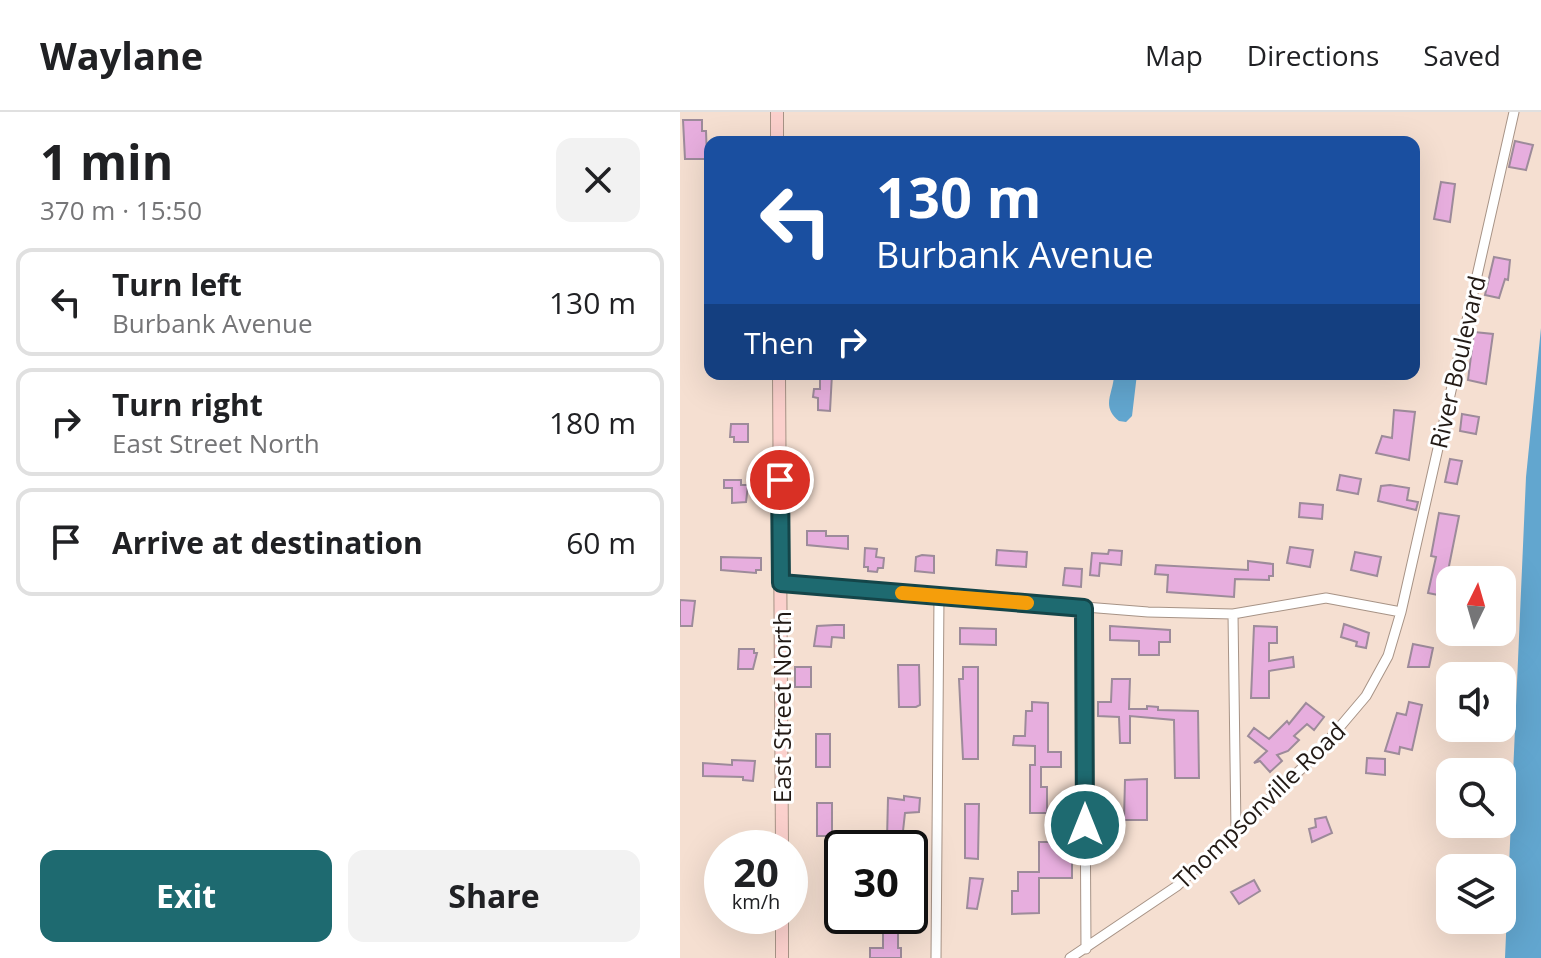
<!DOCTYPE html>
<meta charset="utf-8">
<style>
:root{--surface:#fff;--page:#f2f2f2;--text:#202124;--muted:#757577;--line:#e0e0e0;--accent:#1e6a70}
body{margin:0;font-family:"Open Sans",sans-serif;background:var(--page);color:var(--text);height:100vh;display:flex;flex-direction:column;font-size:30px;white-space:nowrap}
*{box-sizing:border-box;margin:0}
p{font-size:26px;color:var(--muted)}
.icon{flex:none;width:44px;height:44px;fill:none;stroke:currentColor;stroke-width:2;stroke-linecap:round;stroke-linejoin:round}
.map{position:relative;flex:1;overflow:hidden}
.side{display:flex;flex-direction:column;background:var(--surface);width:680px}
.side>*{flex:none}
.banner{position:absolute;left:24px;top:24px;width:716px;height:244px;border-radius:16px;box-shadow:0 8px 32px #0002;background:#1a4fa0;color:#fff;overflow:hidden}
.needle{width:52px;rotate:5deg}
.buttons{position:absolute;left:756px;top:454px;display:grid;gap:16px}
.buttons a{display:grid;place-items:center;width:80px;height:80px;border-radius:16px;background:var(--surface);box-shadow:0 8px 32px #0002;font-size:40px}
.speed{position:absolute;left:24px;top:718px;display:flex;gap:16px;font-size:40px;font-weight:700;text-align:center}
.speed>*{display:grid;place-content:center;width:104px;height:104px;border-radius:50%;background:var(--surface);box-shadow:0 8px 32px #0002;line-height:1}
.speed small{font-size:20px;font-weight:400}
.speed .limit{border:4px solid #111;border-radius:12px;background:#fff;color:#111}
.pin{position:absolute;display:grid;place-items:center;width:68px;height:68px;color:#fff;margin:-34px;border:4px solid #fff;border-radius:50%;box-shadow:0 2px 8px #0007}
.me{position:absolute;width:88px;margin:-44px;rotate:0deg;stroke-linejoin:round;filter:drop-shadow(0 0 6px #0008)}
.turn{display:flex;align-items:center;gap:28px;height:168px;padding:0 40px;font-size:36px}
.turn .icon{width:104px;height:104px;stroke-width:2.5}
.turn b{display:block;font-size:56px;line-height:68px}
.then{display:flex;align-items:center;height:76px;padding:0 40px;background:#0003;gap:16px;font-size:30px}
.round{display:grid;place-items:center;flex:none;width:84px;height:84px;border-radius:16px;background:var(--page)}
.overview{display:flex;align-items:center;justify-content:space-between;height:136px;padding:0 40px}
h1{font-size:48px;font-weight:700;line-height:60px}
.primary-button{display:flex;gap:16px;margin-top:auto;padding:16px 40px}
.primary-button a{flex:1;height:92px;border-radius:16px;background:var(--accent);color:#fff;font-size:32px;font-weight:700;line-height:92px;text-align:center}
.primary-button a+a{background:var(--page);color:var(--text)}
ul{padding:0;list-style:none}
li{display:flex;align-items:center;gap:24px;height:108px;margin:0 16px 12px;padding:0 24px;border:4px solid var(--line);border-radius:16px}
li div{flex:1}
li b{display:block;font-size:30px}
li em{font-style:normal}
header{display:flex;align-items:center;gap:48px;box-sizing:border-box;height:112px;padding:0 40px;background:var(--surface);border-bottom:2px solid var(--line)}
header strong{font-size:38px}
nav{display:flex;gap:44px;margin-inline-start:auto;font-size:28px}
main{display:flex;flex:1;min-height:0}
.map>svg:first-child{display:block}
.water{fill:#62a6cf}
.building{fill:#e7aede;stroke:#9d8b9a;stroke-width:2}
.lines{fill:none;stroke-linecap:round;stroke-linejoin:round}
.minor-casing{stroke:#a79386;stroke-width:11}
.secondary-casing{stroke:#a79386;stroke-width:14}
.minor{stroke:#fff;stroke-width:9}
.secondary{stroke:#fbd0cc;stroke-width:12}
.route-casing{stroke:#144549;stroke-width:20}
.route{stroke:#1e6a70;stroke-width:14}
.slow{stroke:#f59e0b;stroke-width:14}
.labels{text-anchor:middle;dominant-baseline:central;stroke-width:6;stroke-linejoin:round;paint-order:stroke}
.street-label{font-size:24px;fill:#221a15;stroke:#fff}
</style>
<header>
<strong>Waylane</strong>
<nav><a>Map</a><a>Directions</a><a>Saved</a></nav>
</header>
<main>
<section class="side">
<div class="overview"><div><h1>1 min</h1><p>370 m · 15:50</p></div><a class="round"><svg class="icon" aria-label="close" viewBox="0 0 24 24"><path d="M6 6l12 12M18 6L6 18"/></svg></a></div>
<ul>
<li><svg class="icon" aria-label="left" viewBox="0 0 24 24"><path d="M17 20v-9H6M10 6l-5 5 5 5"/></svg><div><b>Turn left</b><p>Burbank Avenue</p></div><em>130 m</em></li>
<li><svg class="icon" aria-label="right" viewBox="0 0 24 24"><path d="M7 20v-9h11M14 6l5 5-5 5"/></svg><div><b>Turn right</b><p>East Street North</p></div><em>180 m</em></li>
<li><svg class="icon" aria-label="arrive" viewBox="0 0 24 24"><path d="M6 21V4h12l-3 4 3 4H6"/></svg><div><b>Arrive at destination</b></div><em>60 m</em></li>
</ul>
<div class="primary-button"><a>Exit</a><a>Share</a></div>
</section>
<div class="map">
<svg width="861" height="846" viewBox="0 0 861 846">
<rect width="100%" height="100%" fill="#f5dfd1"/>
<!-- water -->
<path class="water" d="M861 216V846H825L846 365Z
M434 262H457L452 304 446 310 439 309C420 294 434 281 434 262Z"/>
<!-- building -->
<path class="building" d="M3 8H22V19H26L27 47H5Z
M835 29 853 33 846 58 829 55Z
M761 70 775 72 770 110 754 107Z
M814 145 830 148 828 168 825 167 819 186 805 183Z
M794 220 813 222 806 272 788 268Z
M140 262H152L150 299 138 298V286L133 285 134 277H140Z
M714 298 735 300 729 348 696 341 702 324 712 326Z
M782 302 799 305 796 322 780 319Z
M51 312H68V330H54V325H50Z
M770 347 782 349 777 372 765 370Z
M660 363 681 367 678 382 657 378Z
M44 368H61V373H68L66 390 52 391V376H44Z
M710 373 729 376 727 388 738 390 736 398 698 389 701 374Z
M620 391 643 393 642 407 619 405Z
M759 401 779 404 763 484 748 481 756 445 751 444Z
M127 419H146V424H168V437L127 433Z
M610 435 633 438 630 455 607 451Z
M185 436 197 437 196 445 204 446 203 456H198L197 460 188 459V455H184Z
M317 438 347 440 346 455 316 453Z
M429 438 442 439 441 453 420 451 419 464 410 463 412 441 428 442Z
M675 440 701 445 697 464 671 458Z
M242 443 254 444V461L235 459 236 445Z
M41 445 81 446V458H76V461L41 458Z
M568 449 593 452V464H589V468L555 467 554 485 487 480 488 463 475 462 476 453 568 458Z
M385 456 402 457 401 475 383 473Z
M0 488 15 489 12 514H0Z
M664 512 689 521 686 536 676 534 677 530 661 525Z
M155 513H164V526L152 525 151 535 134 534 137 514Z
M430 514 490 518V530H479V543H459V529L430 528Z
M574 514 597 515V531H589V549L613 545 614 555 589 559V586H571Z
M280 516 316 517V533L280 532Z
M733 532 753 536 749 555H728Z
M59 537H74V541H77L73 557H58Z
M218 553H239L240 593 236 595H219Z
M115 555H131V575H115Z
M283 555H298V647H283L279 567H283Z
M432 567H450L449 597H467V594L478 595V598L518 599 519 666H495L494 608 450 604V631H440L439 605 418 604V590H431Z
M352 590 368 591V640H381V655H361V675H367V701H350V653H355V634L333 633 334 624H345L346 599H352Z
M729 590 742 593 732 638 720 635 719 642 705 639 717 601 726 603Z
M626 591 644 605 634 618 627 612 614 624 619 628 608 639 597 643 602 649 590 660 580 649 574 651 587 639 568 624 574 616 589 627 607 609 609 612Z
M136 622H150V655H136Z
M687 646 705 647V663L686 661Z
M52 648 75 649 73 669 63 668V665L23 664V651L52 653Z
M467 667V708H444L445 668Z
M224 684 240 686 239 700 225 701 222 728 207 727 208 686 224 688Z
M137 691H152V724H137Z
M285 692H299L298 747 285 746Z
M646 705 652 721 632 730 629 717 636 715 635 707Z
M359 730H392V766H359V801L332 802V779H338V760H359Z
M290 766 303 767 297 797 287 796Z
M574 768 580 779 559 792 551 780Z
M203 804H218V836H221V846H190V836H203Z"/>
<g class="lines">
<!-- minor casing -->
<g class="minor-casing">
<path id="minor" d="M101 471 468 500 553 502 646 486 721 500
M404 496 406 837
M553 502 556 719
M256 846 259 484
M390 846 497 774 636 643 686 584 708 544 721 500 834 0"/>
</g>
<!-- secondary casing -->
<g class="secondary-casing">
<path id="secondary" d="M97 0V30
M99 262 102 736
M102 804V846"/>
</g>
<!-- minor -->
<use href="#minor" class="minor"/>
<!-- secondary -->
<use href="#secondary" class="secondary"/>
</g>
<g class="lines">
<!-- route casing -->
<g class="route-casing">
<path id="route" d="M100 368 101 471 404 496 405 713"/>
</g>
<!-- route -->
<use href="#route" class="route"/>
<!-- slow -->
<path class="slow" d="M222 481 347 491"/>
</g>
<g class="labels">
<!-- street labels -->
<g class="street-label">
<text transform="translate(777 250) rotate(-77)">River Boulevard</text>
<text transform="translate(101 595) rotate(-90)">East Street North</text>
<text transform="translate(579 693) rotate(-44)">Thompsonville Road</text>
</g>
</g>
</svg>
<div class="buttons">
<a><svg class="needle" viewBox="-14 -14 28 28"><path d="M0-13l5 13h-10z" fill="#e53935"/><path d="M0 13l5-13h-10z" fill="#757577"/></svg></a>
<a><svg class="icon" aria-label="sound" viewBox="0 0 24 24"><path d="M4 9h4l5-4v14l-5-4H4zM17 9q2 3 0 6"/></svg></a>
<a><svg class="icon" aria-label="search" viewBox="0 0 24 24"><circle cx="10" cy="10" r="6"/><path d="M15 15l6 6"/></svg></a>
<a><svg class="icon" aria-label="layers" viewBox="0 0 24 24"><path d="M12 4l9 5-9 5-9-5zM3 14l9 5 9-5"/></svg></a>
</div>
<div class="speed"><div>20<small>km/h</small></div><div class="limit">30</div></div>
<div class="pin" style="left:100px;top:368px;background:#d93025"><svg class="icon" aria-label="arrive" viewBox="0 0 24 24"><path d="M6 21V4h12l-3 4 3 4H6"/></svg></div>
<svg class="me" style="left:405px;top:713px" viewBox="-20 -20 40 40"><circle r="17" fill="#1e6a70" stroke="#fff" stroke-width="3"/><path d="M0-11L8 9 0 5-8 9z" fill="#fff"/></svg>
<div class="banner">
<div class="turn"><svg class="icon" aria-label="left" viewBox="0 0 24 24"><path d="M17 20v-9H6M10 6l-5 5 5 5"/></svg><div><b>130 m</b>Burbank Avenue</div></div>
<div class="then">Then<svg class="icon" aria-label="right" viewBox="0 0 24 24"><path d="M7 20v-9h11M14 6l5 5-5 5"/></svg></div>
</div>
</div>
</main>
